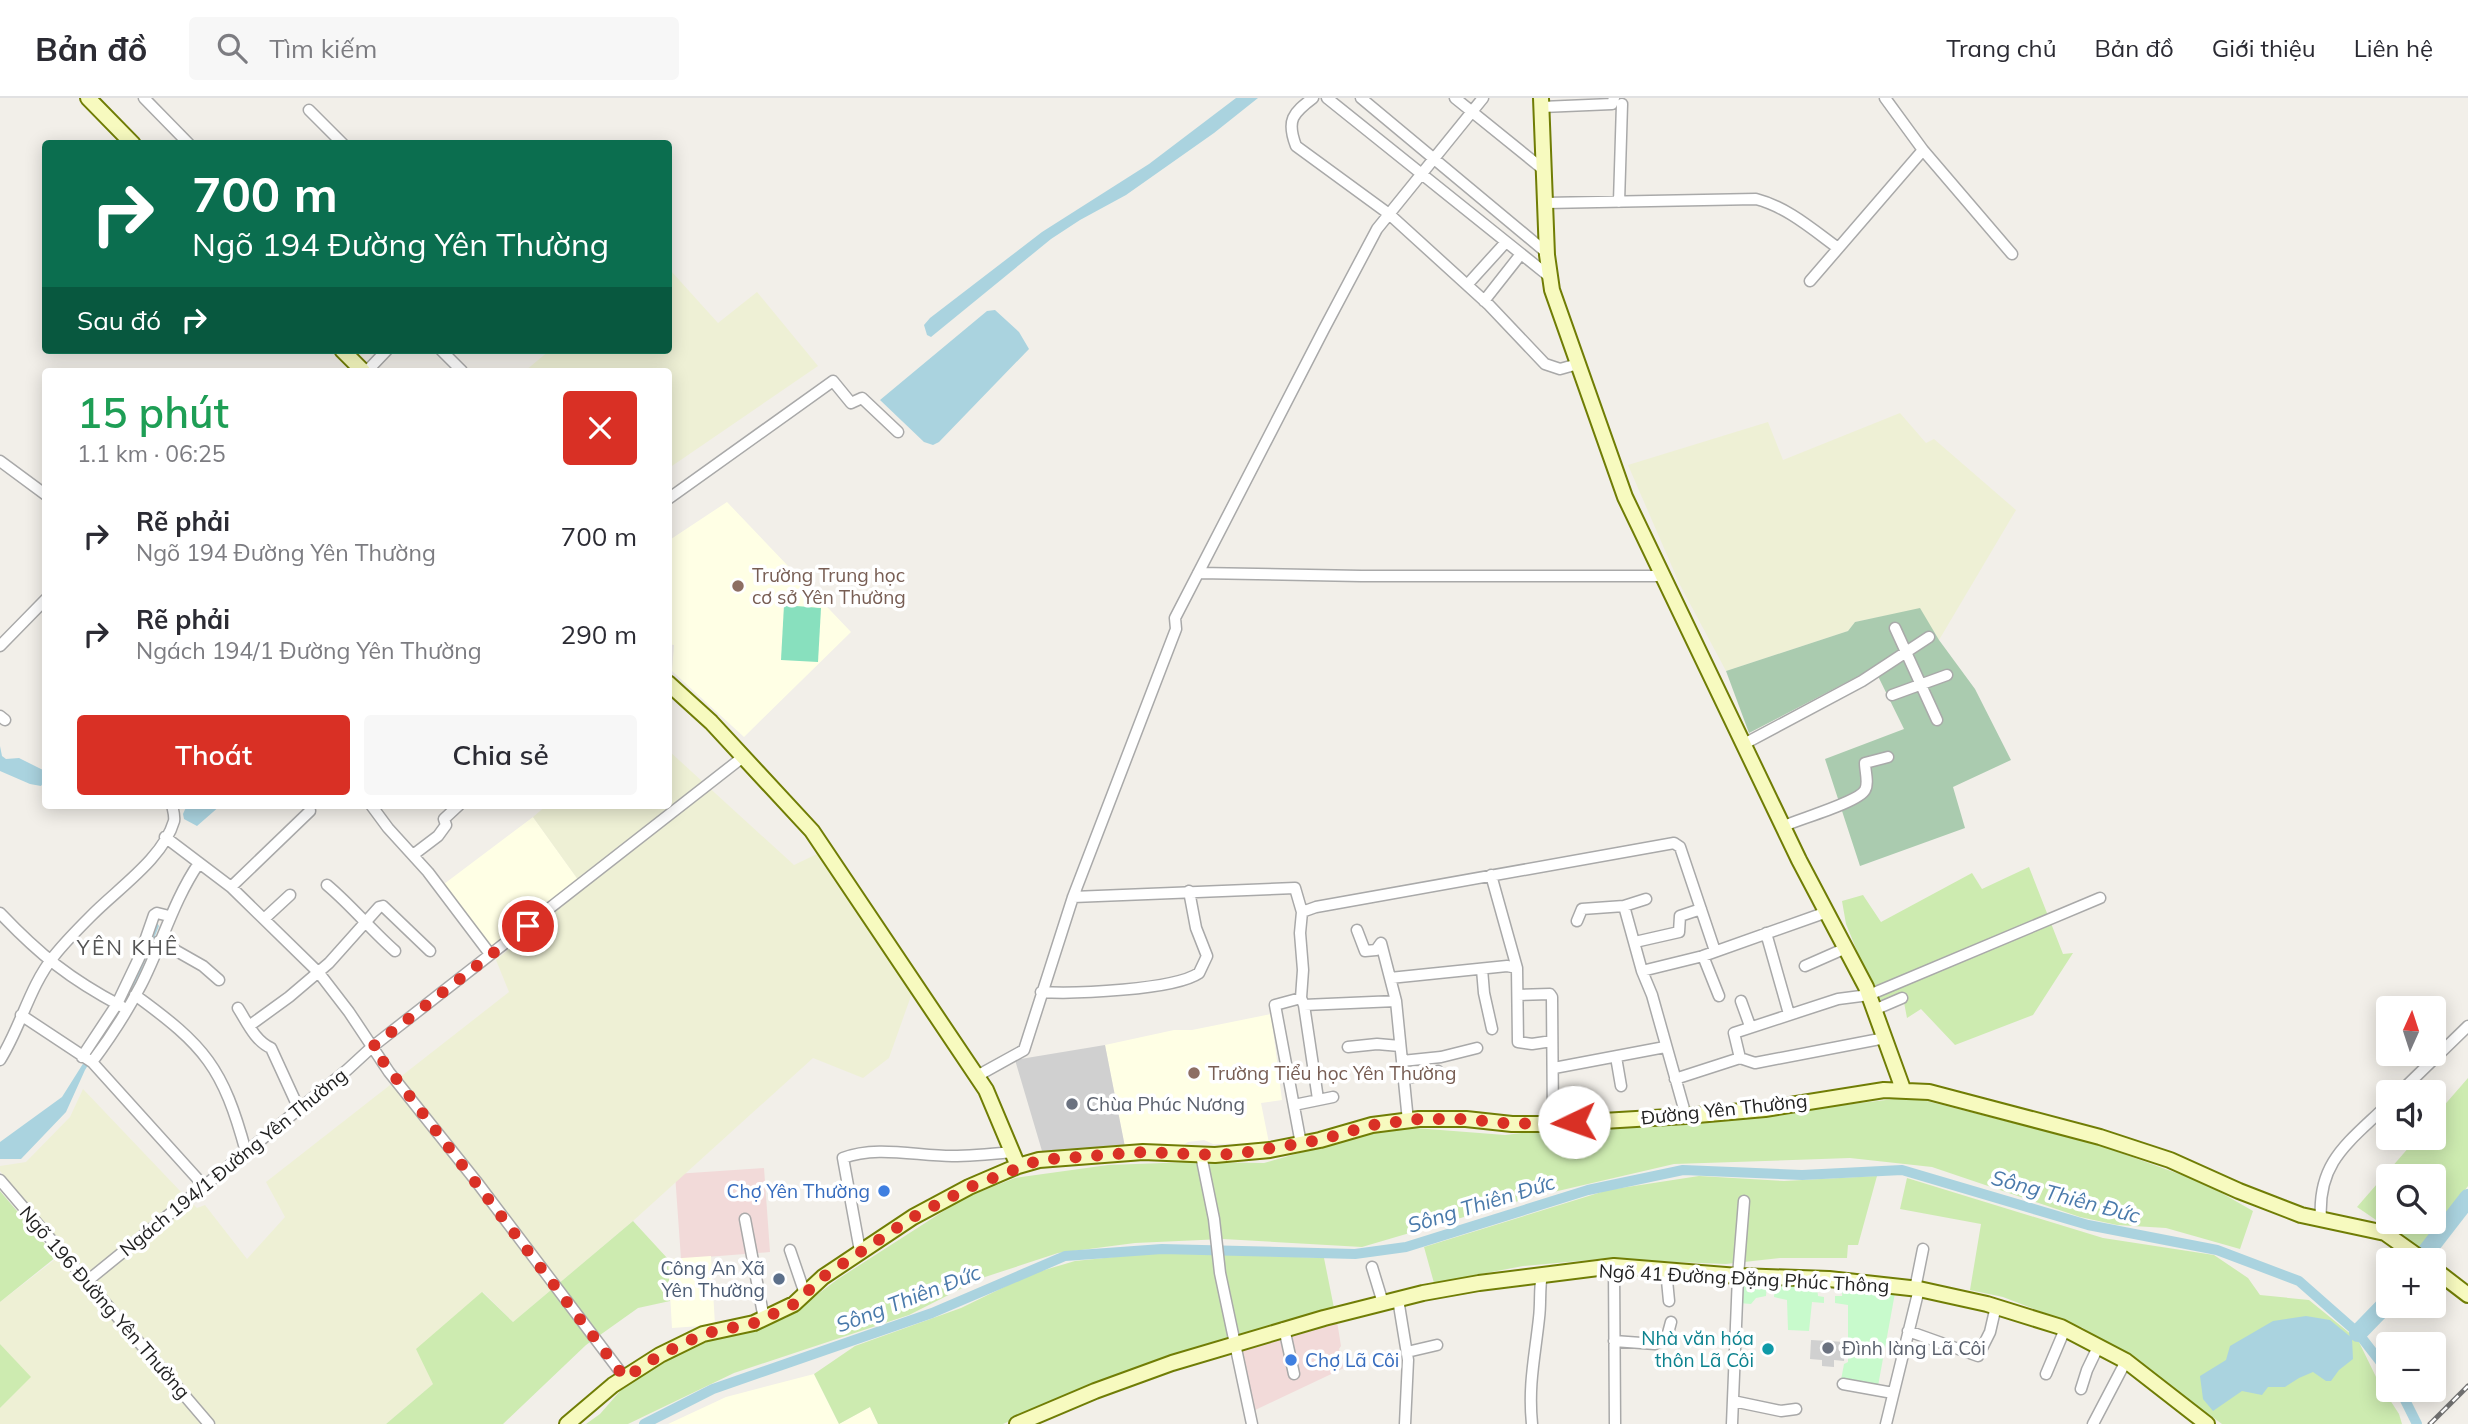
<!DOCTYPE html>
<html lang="vi">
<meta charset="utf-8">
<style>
:root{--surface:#fff;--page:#f7f7f7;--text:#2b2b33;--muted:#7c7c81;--line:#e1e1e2;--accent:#d93025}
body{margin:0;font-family:Mulish,sans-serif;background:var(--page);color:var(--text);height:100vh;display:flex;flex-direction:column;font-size:26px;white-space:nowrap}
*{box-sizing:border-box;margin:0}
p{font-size:23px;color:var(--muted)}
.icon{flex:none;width:38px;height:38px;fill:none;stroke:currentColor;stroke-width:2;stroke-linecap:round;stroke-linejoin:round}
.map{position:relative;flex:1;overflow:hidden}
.drawer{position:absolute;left:42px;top:270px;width:630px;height:441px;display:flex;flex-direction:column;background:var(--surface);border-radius:7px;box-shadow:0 4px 18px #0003}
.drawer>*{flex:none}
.hud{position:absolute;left:42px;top:42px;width:630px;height:214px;border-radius:7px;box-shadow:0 4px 18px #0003;background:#0b6e4f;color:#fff;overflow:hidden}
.needle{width:46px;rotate:3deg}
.tools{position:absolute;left:2376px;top:898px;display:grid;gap:14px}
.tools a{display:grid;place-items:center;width:70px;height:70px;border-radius:7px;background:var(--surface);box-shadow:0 4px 18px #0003;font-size:35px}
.pin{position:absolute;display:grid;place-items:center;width:60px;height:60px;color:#fff;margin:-30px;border:4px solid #fff;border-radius:50%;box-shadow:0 2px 7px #0007}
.me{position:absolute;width:77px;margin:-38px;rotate:267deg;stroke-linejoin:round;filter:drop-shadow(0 0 5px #0008)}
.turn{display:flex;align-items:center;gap:24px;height:147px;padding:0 35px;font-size:32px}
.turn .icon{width:91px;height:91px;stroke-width:2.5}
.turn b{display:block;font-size:49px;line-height:60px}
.then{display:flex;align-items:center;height:66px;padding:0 35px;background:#0003;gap:14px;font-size:26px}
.round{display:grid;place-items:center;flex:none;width:74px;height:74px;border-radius:7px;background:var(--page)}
.headline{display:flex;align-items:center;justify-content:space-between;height:119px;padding:0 35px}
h1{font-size:42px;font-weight:600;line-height:52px;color:#1e9e55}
.action{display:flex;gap:14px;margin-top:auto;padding:14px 35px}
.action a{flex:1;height:80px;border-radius:7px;background:var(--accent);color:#fff;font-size:28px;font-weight:600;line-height:80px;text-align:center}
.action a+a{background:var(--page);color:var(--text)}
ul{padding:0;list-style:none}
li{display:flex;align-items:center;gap:21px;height:98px;padding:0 35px}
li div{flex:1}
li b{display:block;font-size:26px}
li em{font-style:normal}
header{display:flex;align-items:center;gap:42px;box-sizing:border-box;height:98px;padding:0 35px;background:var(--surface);border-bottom:2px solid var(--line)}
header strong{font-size:33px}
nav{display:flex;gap:38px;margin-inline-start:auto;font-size:24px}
.search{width:490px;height:63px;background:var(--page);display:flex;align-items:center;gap:18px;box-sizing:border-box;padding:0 24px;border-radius:7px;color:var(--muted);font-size:26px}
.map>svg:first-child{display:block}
.commercial{fill:#f2dad9}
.education{fill:#ffffe5}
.religious{fill:#d0d0d0}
.farmland{fill:#eef0d5}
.grass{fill:#cdebb0;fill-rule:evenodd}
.cemetery{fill:#aacbaf}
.park{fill:#c8facc}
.pitch{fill:#88e0be}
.water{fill:#aad3df}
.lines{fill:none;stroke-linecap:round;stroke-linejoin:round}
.canal{stroke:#aad3df;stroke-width:10}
.river{stroke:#aad3df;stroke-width:18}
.street-casing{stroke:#a9a9a9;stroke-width:13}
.secondary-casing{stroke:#707d05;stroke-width:18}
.street{stroke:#fff;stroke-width:10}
.secondary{stroke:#f7fabf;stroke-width:14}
.rail-casing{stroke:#707070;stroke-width:5}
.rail{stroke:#fff;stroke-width:2.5;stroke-dasharray:8;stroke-linecap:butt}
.route{stroke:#d93025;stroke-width:12;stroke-dasharray:0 21.6}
.education-dot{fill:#8d6e63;stroke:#fff;stroke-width:2.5}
.worship-dot{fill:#6b7280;stroke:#fff;stroke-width:2.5}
.shop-dot{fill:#3f7fe0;stroke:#fff;stroke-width:2.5}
.service-dot{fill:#5c6f8a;stroke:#fff;stroke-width:2.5}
.culture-dot{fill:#0f9aa8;stroke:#fff;stroke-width:2.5}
.labels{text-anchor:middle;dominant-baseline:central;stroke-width:7;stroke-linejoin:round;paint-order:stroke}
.education-label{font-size:19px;fill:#785e54;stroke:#fff;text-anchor:start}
.worship-label{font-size:19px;fill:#5b616d;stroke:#fff;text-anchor:start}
.street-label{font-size:19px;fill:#222;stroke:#fff}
.shop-label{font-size:19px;fill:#366cbe;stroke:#fff;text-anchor:end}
.service-label{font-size:19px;fill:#4e5e75;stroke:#fff;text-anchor:end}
.culture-label{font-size:19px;fill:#0d838f;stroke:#fff;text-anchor:end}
.neighbourhood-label{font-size:21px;letter-spacing:2px;fill:#555;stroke:#fff}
.water-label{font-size:21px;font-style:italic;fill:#4a7aab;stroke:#fff}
</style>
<header>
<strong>Bản đồ</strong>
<div class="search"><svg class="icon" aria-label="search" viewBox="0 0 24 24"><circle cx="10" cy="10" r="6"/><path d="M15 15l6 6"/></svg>Tìm kiếm</div>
<nav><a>Trang chủ</a><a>Bản đồ</a><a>Giới thiệu</a><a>Liên hệ</a></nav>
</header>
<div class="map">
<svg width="2468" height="1326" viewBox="0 0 2468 1326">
<rect width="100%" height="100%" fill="#f2efe9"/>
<!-- commercial -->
<path class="commercial" d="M764 1070 770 1154 681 1161 675 1076Z
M1337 1223 1341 1248 1339 1251 1344 1270 1251 1314 1240 1255 1242 1251Z"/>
<!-- education -->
<path class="education" d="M727 404 851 534 744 639 672 573 674 547 668 546V443Z
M533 719 579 783 490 852 444 786Z
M1271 916 1282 1002 1261 1005 1269 1045 1213 1046 1204 1042 1188 1044 1179 1050 1125 1049 1105 947 1174 932H1192Z
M711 1158 715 1227 672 1230 668 1161Z
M814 1276 839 1326 870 1309 878 1326H668L726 1299Z"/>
<!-- religious -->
<path class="religious" d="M1105 947 1125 1049 1042 1053 1015 962Z
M1811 1242 1845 1244 1844 1263 1834 1262V1269L1822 1268V1262L1810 1261Z"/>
<!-- farmland -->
<path class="farmland" d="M671 173 718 225 757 194 818 268 669 370 668 273H525L550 252H668V176Z
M1900 315 1926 345 1934 341 2016 412 1939 542 1919 511 1855 524 1848 533 1726 573 1680 487 1628 367 1768 324 1783 362Z
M669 653 794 767 817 756 912 895 889 960 863 980 813 960 633 1123 513 1224 483 1194 433 1286 386 1326H0V1310L30 1279 0 1246V1204L66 1153 0 1073V1068L26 1064 70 1019 83 991 182 1095 197 1110 205 1107 247 1161 285 1119 266 1084 509 894 496 862 585 788 579 783 533 719 547 707H668Z"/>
<!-- grass -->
<path class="grass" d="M2029 769 2063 856 2073 855 2033 917 1955 947 1921 911 1907 920 1902 894 1878 904 1846 826 1842 803 1863 797 1881 824 1972 775 1982 791Z
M2468 980V1088L2420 1152 2357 1109 2417 1040H2434V1019ZM2389 1078H2434V1124H2389Z
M1911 999 2096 1046 2204 1085 2253 1113 2240 1151 2166 1130 2117 1127 2080 1119 1932 1069 1850 1060 1674 1066 1532 1099 1362 1149 1223 1141 1135 1145 1058 1155 982 1180 909 1217 734 1275 628 1326H586L600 1316 628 1284 686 1250 786 1220 838 1181 964 1100 1015 1080 1108 1067 1191 1064 1264 1065 1356 1039 1402 1029 1505 1037 1597 1026 1699 1024Z
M1699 1078 1784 1083 1877 1078 1858 1147H1848L1847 1160H1780L1726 1166 1600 1161 1523 1168 1434 1185 1424 1149 1608 1092Z
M1907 1080 2103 1140 2214 1157 2248 1180 2260 1197 2309 1202 2358 1242 2379 1285 2399 1316 2402 1326H2222L2150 1274 2083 1230 2003 1199 1970 1192 1981 1126 1900 1111Z
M0 1093 56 1159 0 1204Z
M633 1123 668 1161 670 1203 638 1210 586 1247 503 1326H386L433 1286 416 1251 482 1194 513 1224Z
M1163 1154 1324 1160 1334 1210 1100 1284 1003 1326H878L870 1309 839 1326 814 1276 855 1248 961 1210 1031 1176 1075 1163Z
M0 1246 31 1279 0 1310Z"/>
<!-- cemetery -->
<path class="cemetery" d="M1920 510 1939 542 1975 591 2011 662 1953 689 1965 730 1860 768 1825 661 1904 631 1874 570 1749 635 1726 573 1848 533 1855 524Z"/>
<!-- park -->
<path class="park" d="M1738 1181 1767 1183 1766 1198 1756 1200 1751 1206 1739 1205Z
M1775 1186 1817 1188 1818 1198 1824 1199V1205L1812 1204 1809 1233 1788 1232 1787 1202 1774 1199Z
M1843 1186 1895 1195 1878 1288 1841 1282 1844 1266 1848 1264V1207L1835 1205V1198H1842Z"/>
<!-- pitch -->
<path class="pitch" d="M784 507 821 510 818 564 781 562Z"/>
<!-- water -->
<path class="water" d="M1236 0H1258L1214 35 1126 97 1080 122 1051 141 931 239 927 237 924 227 930 220 1042 134 1149 66Z
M995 212 1019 234 1029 251 939 344 933 347 924 344 880 302 987 213Z
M0 648 2 658 6 661 19 660 45 673V682L41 688 30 686 0 673Z
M187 707H221L197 728 184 721 183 716Z
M156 823 159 828 140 875 116 922 85 972 66 1014 21 1061H0V1044L62 999 115 915Z
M2306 1218 2330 1222 2352 1240 2353 1261 2339 1272 2331 1283H2326L2313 1274 2299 1280 2285 1289H2268L2262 1297 2242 1293 2213 1313 2203 1301 2200 1278 2226 1262 2230 1248 2273 1223Z"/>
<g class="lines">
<!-- canal -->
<path class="canal" d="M2400 1292 2417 1326
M644 1326 713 1291 932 1215 1065 1158 1162 1151 1355 1156 1406 1149 1588 1092 1683 1072 1802 1077 1902 1072 2088 1127 2217 1152 2299 1183 2358 1235 2389 1275"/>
<!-- river -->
<path class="river" d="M2420 1162 2468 1100
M2358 1235 2389 1203"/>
<!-- street casing -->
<g class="street-casing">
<path id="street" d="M144 0 189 46
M1313 0C1293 15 1286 22 1296 48L1389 116 1489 207 1545 266 1560 271 1578 266
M1327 0 1550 179
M1361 0 1547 155
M1455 0 1544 72
M1885 0 1923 52 2012 156
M1542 9 1612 6 1614 0
M309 12 343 46
M1619 104 1622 6
M1545 105 1756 101C1787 109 1812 131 1838 150
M1810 183 1923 52
M1467 187 1506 144
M1484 203 1521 156
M441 252 462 273
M367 273 387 252
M0 363 46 397
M668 401 833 283 851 305 862 300 898 334
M1198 475 1361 478H1663
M1895 530 1937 622
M0 548 46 501
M1892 597 1947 577
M0 618 5 622
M1744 646 1862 583 1929 539
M371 707 388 730 428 774 490 856
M1784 728C1799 721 1859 704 1865 692 1869 685 1865 673 1865 665L1888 659
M165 739 231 789 319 875 349 914 389 974 476 1083 625 1280
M413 757 438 738 446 727 444 721 459 707
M1491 777 1517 870 1518 944 1532 946 1552 943
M327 787C352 808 371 832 395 853
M231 789 310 713
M1073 799 1295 790 1302 814 1300 835 1303 872 1301 900 1304 907 1318 1001
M1624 808 1642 873 1652 897 1686 1018
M1302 814 1316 809 1674 745 1680 749 1715 853
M0 815C40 857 70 881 121 908
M264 821 290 797
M1577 823 1582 811 1624 808 1646 801
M1357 832 1365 853 1376 852 1381 845
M1766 835 1789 916
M159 843 203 868 219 882
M1635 844 1679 834 1680 818 1701 811
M1381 845 1396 903 1408 1023
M1703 858 1719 898
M1805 868 1846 850
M1482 871 1484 895 1492 931
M1642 873 1703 858 1827 814
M1390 880 1507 868 1517 870
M1041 894C1074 896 1174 892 1199 875L1207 858 1196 830 1189 793
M135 897C205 948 223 969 246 1054
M1518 897 1550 896 1552 899 1553 1026
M1741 903 1750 928
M1304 907 1396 903
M238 910C247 924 255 943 271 950L299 1011
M1874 912 1902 900
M21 917 92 964 204 1088
M249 928 289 899 329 865 379 809 383 808 430 853
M1348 949 1377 946 1400 948
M82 959 117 906 139 860 154 817 157 815 169 818
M1616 959 1621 988
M1740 960 1734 935 1838 901 1869 897 2100 800
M0 962C21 929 29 889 54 858 65 844 78 831 90 819 117 791 163 761 174 723 175 718 173 712 172 707
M1402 963 1441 959 1477 950
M92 964C110 940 127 914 141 887 162 846 173 803 199 765
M1554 970 1665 949
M977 978 1024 952 1073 799 1176 531 1175 520 1324 231 1377 131 1483 0
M1404 981 1438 973
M1675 981 1740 960 1755 965 1885 940
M2400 994 2468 928
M1294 1007 1333 999
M1301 1046 1275 907 1301 900
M1201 1057 1214 1121 1220 1175 1252 1326
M0 1082 209 1326
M745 1121 764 1221
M2321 1121C2317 1062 2351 1043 2389 1005
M790 1152 805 1196
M860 1153 843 1060C876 1047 917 1058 952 1058 972 1058 992 1056 1012 1054
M1614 1168 1615 1326
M1372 1169 1383 1205
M1666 1172 1669 1203
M86 1184 347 972 372 949 743 659
M1398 1201 1408 1262 1405 1326
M1284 1230 1294 1276
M1908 1233 1978 1258 1990 1234 1996 1208
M1614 1243 1655 1246 1667 1239 1671 1224
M1407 1254 1437 1247
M2046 1276 2065 1231
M1843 1286 1893 1295
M2081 1291 2087 1272 2098 1249
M1733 1303 1781 1313 1796 1311
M1532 1326C1528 1287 1535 1258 1539 1220 1541 1205 1539 1191 1542 1176
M1732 1326 1738 1178 1744 1103
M1886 1326 1919 1191 1916 1186 1923 1151
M2093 1326 2126 1263"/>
</g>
<!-- secondary casing -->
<g class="secondary-casing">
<path id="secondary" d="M88 0 133 46
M1541 0 1547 157 1552 192 1625 399 1799 762 1866 889 1903 991
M342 252 363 273
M668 585 711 624 812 733 986 992 1018 1068
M2434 1171 2468 1197
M567 1326 613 1287 660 1257 703 1236 754 1225 794 1206 823 1179 913 1119 969 1089 1018 1068 1039 1062 1143 1054 1215 1057 1270 1052 1320 1042 1372 1027 1419 1021H1466L1512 1026H1553L1686 1018 1765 1011 1884 992 1929 994 2100 1039 2170 1062 2239 1093 2301 1117 2385 1135 2423 1162
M1017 1326 1095 1293 1172 1265 1324 1220 1423 1195 1479 1185 1614 1168 1738 1178 1829 1181 1919 1191 1987 1206 2061 1229 2126 1263 2207 1326"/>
</g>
<!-- street -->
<use href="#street" class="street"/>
<!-- secondary -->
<use href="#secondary" class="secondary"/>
<!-- rail casing -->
<g class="rail-casing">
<path id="rail" d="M2430 1326 2468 1288"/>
</g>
<!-- rail -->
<use href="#rail" class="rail"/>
</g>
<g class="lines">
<!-- route -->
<path class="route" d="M528 828 372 949 625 1280 660 1257 703 1236 754 1225 794 1206 823 1179 913 1119 970 1089 1039 1062 1143 1054 1215 1057 1242 1055 1320 1042 1372 1027 1419 1021H1466L1512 1026 1574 1024"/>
</g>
<!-- markers -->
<g class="education-dot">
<circle cx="738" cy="488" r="7"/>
<circle cx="1194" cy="975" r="7"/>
</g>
<g class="worship-dot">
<circle cx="1072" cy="1006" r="7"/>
<circle cx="1828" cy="1250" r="7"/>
</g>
<g class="shop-dot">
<circle cx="884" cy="1093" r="7"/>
<circle cx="1291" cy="1262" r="7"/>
</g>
<circle class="service-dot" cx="779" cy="1181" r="7"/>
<circle class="culture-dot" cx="1768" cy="1251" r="7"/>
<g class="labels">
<!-- education labels -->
<g class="education-label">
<text x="752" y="477">Trường Trung học<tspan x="752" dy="22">cơ sở Yên Thường</tspan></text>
<text x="1208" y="975">Trường Tiểu học Yên Thường</text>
</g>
<!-- worship labels -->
<g class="worship-label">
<text x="1086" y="1006">Chùa Phúc Nương</text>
<text x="1842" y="1250">Đình làng Lã Côi</text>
</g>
<!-- street labels -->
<g class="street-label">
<text transform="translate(1724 1011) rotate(-6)">Đường Yên Thường</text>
<text transform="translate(233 1064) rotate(-39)">Ngách 194/1 Đường Yên Thường</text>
<text transform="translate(1744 1180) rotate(3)">Ngõ 41 Đường Đặng Phúc Thông</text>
<text transform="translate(105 1204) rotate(49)">Ngõ 196 Đường Yên Thường</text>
</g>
<!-- shop labels -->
<g class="shop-label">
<text x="870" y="1093">Chợ Yên Thường</text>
<text x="1305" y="1262" text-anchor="start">Chợ Lã Côi</text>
</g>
<!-- service labels -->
<g class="service-label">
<text x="765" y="1170">Công An Xã<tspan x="765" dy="22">Yên Thường</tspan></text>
</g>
<!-- culture labels -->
<g class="culture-label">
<text x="1754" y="1240">Nhà văn hóa<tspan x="1754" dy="22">thôn Lã Côi</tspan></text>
</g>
<!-- neighbourhood labels -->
<g class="neighbourhood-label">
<text x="128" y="849">YÊN KHÊ</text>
</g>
<!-- water labels -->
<g class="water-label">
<text transform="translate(2066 1098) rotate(15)">Sông Thiên Đức</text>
<text transform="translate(1481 1105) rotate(-17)">Sông Thiên Đức</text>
<text transform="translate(908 1200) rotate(-21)">Sông Thiên Đức</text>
</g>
</g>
</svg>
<div class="tools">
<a><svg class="needle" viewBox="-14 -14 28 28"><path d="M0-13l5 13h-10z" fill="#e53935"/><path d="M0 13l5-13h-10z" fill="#7c7c81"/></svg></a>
<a><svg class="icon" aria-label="sound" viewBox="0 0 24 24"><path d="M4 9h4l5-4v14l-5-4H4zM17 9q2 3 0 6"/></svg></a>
<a><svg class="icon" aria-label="search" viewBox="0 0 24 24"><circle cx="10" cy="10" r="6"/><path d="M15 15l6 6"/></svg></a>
<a>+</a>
<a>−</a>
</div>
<div class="pin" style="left:528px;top:828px;background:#d93025"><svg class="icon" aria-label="arrive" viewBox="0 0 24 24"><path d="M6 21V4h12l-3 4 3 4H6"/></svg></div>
<svg class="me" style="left:1574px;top:1024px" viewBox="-20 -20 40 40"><circle r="19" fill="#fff"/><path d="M0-13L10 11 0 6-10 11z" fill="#d93025"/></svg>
<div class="hud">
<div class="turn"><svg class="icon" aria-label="right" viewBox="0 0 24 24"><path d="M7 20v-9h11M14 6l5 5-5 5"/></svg><div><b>700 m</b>Ngõ 194 Đường Yên Thường</div></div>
<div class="then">Sau đó<svg class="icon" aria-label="right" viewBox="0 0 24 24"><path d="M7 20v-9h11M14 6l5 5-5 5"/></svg></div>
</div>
<section class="drawer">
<div class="headline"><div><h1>15 phút</h1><p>1.1 km · 06:25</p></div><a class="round" style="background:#d93025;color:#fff"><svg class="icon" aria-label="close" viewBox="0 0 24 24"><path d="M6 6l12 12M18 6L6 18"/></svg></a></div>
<ul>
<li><svg class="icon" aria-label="right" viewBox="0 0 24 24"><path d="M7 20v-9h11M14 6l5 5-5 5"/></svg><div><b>Rẽ phải</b><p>Ngõ 194 Đường Yên Thường</p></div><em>700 m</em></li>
<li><svg class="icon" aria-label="right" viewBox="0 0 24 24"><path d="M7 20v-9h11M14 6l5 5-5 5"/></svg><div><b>Rẽ phải</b><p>Ngách 194/1 Đường Yên Thường</p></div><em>290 m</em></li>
</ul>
<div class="action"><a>Thoát</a><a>Chia sẻ</a></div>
</section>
</div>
